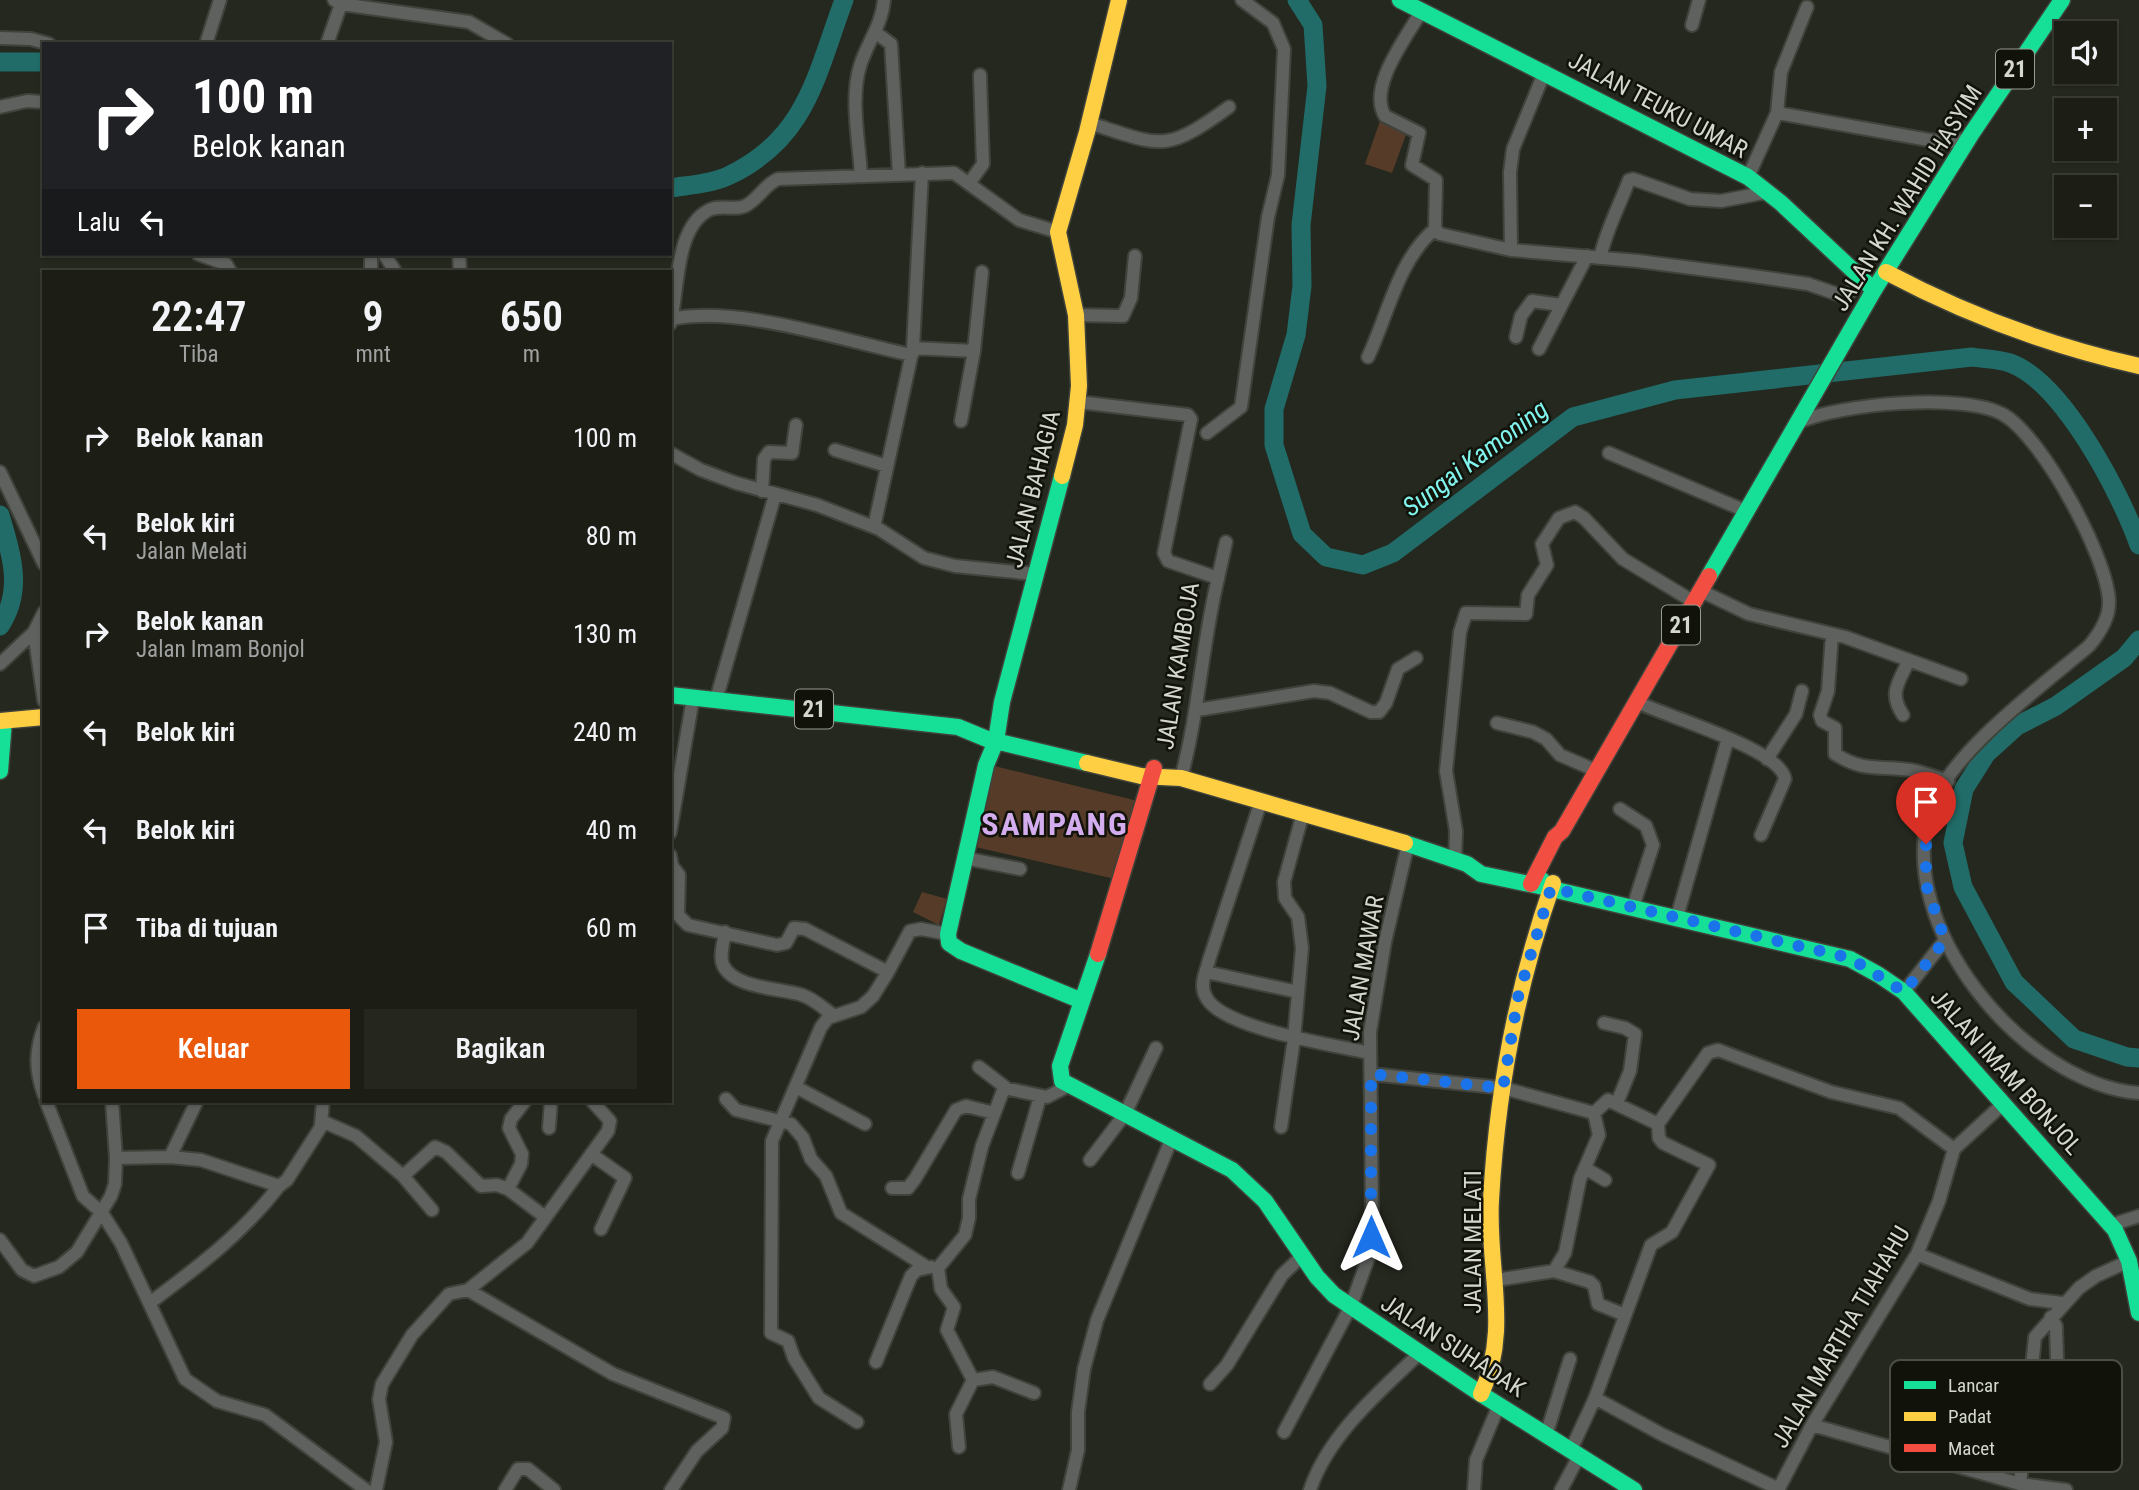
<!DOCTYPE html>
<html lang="id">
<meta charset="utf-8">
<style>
:root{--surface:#1c1e16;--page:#25271f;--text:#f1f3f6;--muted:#a0a2a1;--line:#3a3c35;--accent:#ea580c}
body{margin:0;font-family:"Roboto Condensed",sans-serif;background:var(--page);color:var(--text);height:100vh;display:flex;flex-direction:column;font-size:26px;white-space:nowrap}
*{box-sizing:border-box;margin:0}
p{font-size:23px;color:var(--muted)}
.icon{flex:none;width:38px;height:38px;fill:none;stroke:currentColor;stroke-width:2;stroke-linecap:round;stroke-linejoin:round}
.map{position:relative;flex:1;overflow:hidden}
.details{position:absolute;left:42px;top:270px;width:630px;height:833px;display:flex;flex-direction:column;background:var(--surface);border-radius:0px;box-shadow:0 2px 5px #0004,0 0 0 2px var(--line)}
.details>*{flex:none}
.guide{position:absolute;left:42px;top:42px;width:630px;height:214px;border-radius:0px;box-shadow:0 2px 5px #0004,0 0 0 2px var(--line);background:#202124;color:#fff;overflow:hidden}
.tools{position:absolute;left:2054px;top:21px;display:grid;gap:14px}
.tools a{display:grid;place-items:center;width:63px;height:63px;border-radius:0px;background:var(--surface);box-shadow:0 2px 5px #0004,0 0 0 2px var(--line);font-size:35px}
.pin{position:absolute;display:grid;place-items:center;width:60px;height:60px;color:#fff;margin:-72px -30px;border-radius:50% 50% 50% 0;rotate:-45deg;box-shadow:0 0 7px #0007}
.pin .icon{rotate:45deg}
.me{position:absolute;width:77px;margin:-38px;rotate:0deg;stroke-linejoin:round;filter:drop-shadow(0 0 5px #0008)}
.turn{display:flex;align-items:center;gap:24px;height:147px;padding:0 35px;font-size:32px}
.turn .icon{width:91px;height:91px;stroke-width:2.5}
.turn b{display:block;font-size:49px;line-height:60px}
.then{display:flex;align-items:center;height:66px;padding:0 35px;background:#0003;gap:14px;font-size:26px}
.eta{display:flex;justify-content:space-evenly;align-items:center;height:119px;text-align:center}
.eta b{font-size:42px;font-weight:600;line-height:49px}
.primary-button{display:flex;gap:14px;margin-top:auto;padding:14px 35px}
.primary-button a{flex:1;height:80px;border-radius:0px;background:var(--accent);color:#fff;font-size:28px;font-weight:600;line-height:80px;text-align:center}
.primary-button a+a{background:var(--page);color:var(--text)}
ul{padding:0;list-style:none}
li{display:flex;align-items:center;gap:21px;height:98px;padding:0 35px}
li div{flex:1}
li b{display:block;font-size:26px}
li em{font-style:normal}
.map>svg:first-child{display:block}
.green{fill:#563b28}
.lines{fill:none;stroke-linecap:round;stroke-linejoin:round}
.river{stroke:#216c68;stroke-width:19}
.street-casing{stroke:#40433b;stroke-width:16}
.fast-casing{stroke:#40433b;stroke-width:19}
.slow-casing{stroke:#40433b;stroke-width:19}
.jam-casing{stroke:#40433b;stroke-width:19}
.street{stroke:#5e615e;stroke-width:12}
.fast{stroke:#16e098;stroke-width:16}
.slow{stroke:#ffcf43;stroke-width:16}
.jam{stroke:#f24e42;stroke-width:16}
.route{stroke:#1a73e8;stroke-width:12;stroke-dasharray:0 21.6}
.labels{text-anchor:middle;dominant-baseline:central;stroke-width:5;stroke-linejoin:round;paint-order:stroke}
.shield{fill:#11130b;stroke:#999c92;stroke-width:2}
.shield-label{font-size:23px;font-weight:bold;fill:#d3d7cc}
.street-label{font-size:24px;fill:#d3d7cc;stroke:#11130b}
.water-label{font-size:26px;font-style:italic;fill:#81f5ed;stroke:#11130b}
.district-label{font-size:32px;font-weight:bold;letter-spacing:2px;fill:#d4adef;stroke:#11130b}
.key{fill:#11130b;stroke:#4b4e45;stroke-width:2}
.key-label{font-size:19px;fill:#d3d7cc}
</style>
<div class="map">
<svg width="2139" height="1490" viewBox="0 0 2139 1490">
<rect width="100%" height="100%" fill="#25281e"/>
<!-- green -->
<path class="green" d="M1381 118 1408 129 1392 173 1365 164Z
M990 765 1138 801 1115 879 971 846Z
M922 892 947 899 939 925 913 912Z"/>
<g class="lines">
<!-- river -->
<path class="river" d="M1297 0 1313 25 1317 86 1301 225 1302 286 1296 335 1274 409V445L1302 534 1326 557 1363 565 1393 553 1573 417 1675 390 1972 357C1984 359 1999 359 2010 363 2063 382 2121 494 2139 545
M0 62H44
M670 188C688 185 711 184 728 176 807 139 816 75 844 0
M0 515C11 553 24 590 0 626
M2139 640 2124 658 2056 706 2017 726 1986 754 1964 789 1953 843 1963 887 2014 982 2074 1039 2127 1057 2139 1058"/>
<!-- street casing -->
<g class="street-casing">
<path id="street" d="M334 0 341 4 469 22 507 44
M1422 10C1407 37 1367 87 1385 116L1419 133 1412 165 1436 180 1435 229 1440 234 1511 250 1638 261 1746 275 1808 284 1837 294H1847L1866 280
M1692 25 1699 0
M875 32 891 44 899 175
M0 38 31 39 49 44
M206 44 220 0
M327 44 341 4
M0 107 27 101 44 102
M1777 113 1946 143 1969 139
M1089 123C1162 146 1164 154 1229 107
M861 175C859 141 850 99 860 66 867 43 882 25 884 0
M1748 177 1777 113 1781 72 1807 7
M970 182 983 164 980 75
M1511 250 1510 172 1513 149 1545 71
M198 254 226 264 230 271
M371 254V271
M384 254 395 271
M459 254 460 271
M1600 258C1606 230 1619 207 1629 180L1633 179 1690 199 1721 201 1768 192
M1076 315 1123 316 1131 298 1135 256
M672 319C738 305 844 341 912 355
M670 324C679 292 674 228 709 210 721 204 734 211 745 206 759 199 764 185 778 179L954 173 1019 220 1058 232
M1516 337 1521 316 1532 301 1561 305
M913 348 974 351 961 421
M1539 349 1587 256
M974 351 982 272
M1368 357C1388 315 1398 260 1435 229
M1078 402 1188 415 1191 419 1164 553 1168 561 1218 578C1202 644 1199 712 1181 778
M1799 422C1839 404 1965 392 2004 415 2042 437 2109 559 2109 603 2109 619 2099 634 2089 646 2044 684 1950 753 1931 808 1891 924 2024 1084 2139 1093
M1207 433 1241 407 1268 217 1278 175 1284 49 1273 23 1242 0
M835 450 887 466
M670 453 701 470 736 483 817 505 879 529 924 558 955 566 1035 574
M1609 453 1746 511
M0 472 44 564
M762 491 764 459 769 452 792 453 796 425
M874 527 913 348 922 173
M1218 578 1226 542
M1701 591 1749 614 1845 637 1961 679
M34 632 44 701
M1832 634 1828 691 1820 715 1822 721 1835 728V754C1866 773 1878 765 1910 770 1923 772 1935 777 1948 781
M0 664 34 632 44 612
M716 700 775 495
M1637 702C1665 716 1781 749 1785 779L1761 835
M1197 710 1314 691 1330 693 1371 712H1379L1386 703 1398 669 1416 658
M1903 715C1888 693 1899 682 1909 660
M1497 723 1533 732 1546 739 1560 755 1597 771
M1767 759 1796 714 1802 691
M1261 801 1209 960C1206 972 1199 985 1206 997 1222 1029 1335 1045 1369 1053
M1620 809 1646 826 1653 845 1633 907
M670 833 693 698
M670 855 672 866 679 875 678 915 688 925 777 945 786 943 794 928 805 929 888 972 910 931 921 929 948 934
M964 858 1020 869
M1455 860 1456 831 1446 771 1460 632 1466 613 1526 614 1528 595 1547 565 1542 544 1559 518 1575 512 1584 518 1623 559 1694 602
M1677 917 1728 738
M725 932C724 941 719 956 723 965 734 989 781 988 802 995 814 999 823 1008 833 1015
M1206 972 1298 992
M1904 992 1945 940
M1604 1023 1625 1028 1635 1034 1630 1071 1617 1103
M44 1027C35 1052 35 1069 44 1095
M979 1067 1005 1087
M1371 1074 1503 1088 1594 1113
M796 1087 865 1124
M726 1099 736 1110 791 1124 803 1138 811 1159 826 1176 841 1213 927 1267
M46 1101 83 1196 102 1213 121 1243 185 1379 217 1401 265 1415 366 1490
M1594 1113 1608 1100 1658 1124 1659 1138 1663 1143 1709 1165 1672 1232 1651 1245 1595 1398
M321 1124 323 1101
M1658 1124 1708 1053 1718 1050 1831 1092 1899 1108 1954 1149
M1281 1127 1294 1039 1302 948 1298 917 1285 898 1284 882 1303 813
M549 1128 551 1101
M591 1154 625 1178 601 1229
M170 1157 201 1160 279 1186 287 1180 324 1122 356 1136 403 1176 435 1147 446 1152 481 1186 497 1185 508 1189 545 1217
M116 1158 170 1157 197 1101
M1090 1160 1125 1114 1156 1048
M1585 1168 1605 1180
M1018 1173 1040 1097
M403 1176 432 1210
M892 1188H908L915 1179 956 1110 966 1106 994 1113
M508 1189 521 1164 522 1154 509 1128 511 1119 525 1101
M2111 1225 2139 1216
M0 1240 22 1270 34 1276 59 1267 77 1252 111 1196 115 1184 116 1158 112 1101
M1917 1254 2030 1299 2062 1303
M938 1268 965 1235 969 1218V1199L982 1146 1004 1088 1047 1097 1068 1086
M938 1268 941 1289 954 1307 947 1330 973 1380 956 1414 959 1447
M1554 1271 1590 1282 1594 1286 1598 1304 1625 1315
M1496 1280 1554 1271 1565 1253 1580 1179 1599 1135 1594 1113
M468 1290 613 1374 724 1418 722 1428 697 1451 671 1490
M151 1302C198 1267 243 1233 279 1186
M2051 1317 2056 1326 2057 1359
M876 1362 911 1276 917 1270 931 1267
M973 1380 993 1377 1034 1393
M1210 1384 1227 1365 1282 1275 1302 1256
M2027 1397 2104 1402
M857 1422 819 1398 794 1358 788 1341 771 1333 772 1141 821 1027 828 1018 861 1007 873 996 888 972
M1812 1425 2020 1484 2066 1490
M1284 1432 1351 1306 1369 1256 1372 1217 1370 1032 1385 942 1408 844
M1546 1435 1570 1359
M1570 1452 1595 1398 1663 1435 1779 1489
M2020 1484 2035 1337 2079 1288 2096 1276 2129 1261
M376 1490 386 1442 379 1399 382 1384 412 1335 449 1294 468 1290 527 1243 608 1131 610 1121 592 1101
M505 1490 518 1469H528L554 1490
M1069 1490 1078 1450V1412L1084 1369 1097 1320 1171 1140
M1310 1490C1328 1435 1380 1391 1421 1352
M1474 1490 1476 1460 1499 1405
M1561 1490 1579 1456
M1778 1490 1812 1425 1917 1254 1939 1201 1954 1149 2004 1103"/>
</g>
<!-- fast casing -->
<g class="fast-casing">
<path id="fast" d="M1400 0 1748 177 1781 203 1874 290
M1062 476 1002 702 996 741 986 765 948 934 949 943 961 951 1082 1001
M1709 576 1874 290 1972 133 2062 0
M670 695 958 727 987 739 1087 763
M0 771 4 721
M1405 843 1467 864 1481 874 1539 886 1542 880
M1539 886 1850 959 1879 975 1904 992 2115 1230 2129 1261 2139 1313
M1098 954 1060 1066 1062 1081 1232 1170 1265 1201 1317 1277 1334 1295 1481 1394 1634 1490"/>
</g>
<!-- slow casing -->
<g class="slow-casing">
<path id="slow" d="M1886 272C1967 315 2050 346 2139 366
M1062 476 1075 425 1079 386 1076 315 1058 232 1087 132 1119 0
M0 721 44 717
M1087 763 1141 776 1181 778 1405 843
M1481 1394C1511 1331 1487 1267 1491 1200 1497 1092 1517 985 1553 883"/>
</g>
<!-- jam casing -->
<g class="jam-casing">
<path id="jam" d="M1531 884 1555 837 1562 831 1709 576
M1098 954 1154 768"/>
</g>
<!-- street -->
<use href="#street" class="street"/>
<!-- fast -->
<use href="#fast" class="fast"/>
<!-- slow -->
<use href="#slow" class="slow"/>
<!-- jam -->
<use href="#jam" class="jam"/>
</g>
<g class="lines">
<!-- route -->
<path class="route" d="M1371 1237V1074L1503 1088 1518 997 1551 888 1850 958 1904 992 1945 940 1926 885V844"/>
</g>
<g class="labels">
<!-- shield labels -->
<g class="shield">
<rect x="1996" y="49.5" width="38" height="39" rx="5"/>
<rect x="1662" y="605.5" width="38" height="39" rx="5"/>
<rect x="795" y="689.5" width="38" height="39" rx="5"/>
</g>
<g class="shield-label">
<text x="2015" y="69">21</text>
<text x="1681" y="625">21</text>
<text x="814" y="709">21</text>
</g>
<!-- street labels -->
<g class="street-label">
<text transform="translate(1658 105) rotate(28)">JALAN TEUKU UMAR</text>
<text transform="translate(1907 198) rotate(-58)">JALAN KH. WAHID HASYIM</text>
<text transform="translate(1033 489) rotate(-76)">JALAN BAHAGIA</text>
<text transform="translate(1178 666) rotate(-81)">JALAN KAMBOJA</text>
<text transform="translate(1363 968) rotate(-80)">JALAN MAWAR</text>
<text transform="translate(2006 1072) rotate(48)">JALAN IMAM BONJOL</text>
<text transform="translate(1473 1242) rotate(-90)">JALAN MELATI</text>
<text transform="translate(1841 1337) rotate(-60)">JALAN MARTHA TIAHAHU</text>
<text transform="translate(1453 1346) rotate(33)">JALAN SUHADAK</text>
</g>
<!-- water labels -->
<g class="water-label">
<text transform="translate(1475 458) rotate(-37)">Sungai Kamoning</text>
</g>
<!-- district labels -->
<g class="district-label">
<text x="1055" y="824">SAMPANG</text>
</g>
</g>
<!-- legend -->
<rect x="1890" y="1360" width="232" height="112" rx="10" class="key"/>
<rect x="1904" y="1381" width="32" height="8" fill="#16e098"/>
<rect x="1904" y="1412" width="32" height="9" fill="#ffcf43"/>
<rect x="1904" y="1444" width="32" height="8" fill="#f24e42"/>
<g class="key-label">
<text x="1948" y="1392">Lancar</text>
<text x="1948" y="1423">Padat</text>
<text x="1948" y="1455">Macet</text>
</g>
</svg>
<div class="tools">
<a><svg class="icon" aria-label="sound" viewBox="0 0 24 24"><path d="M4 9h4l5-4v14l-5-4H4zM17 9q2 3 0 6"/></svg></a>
<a>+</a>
<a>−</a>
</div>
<div class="pin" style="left:1926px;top:844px;background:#d93025"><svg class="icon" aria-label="arrive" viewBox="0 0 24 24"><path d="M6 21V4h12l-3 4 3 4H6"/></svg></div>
<svg class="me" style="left:1371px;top:1237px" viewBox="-20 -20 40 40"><path d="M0-17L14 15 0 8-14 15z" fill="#1a73e8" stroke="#fff" stroke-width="4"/></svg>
<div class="guide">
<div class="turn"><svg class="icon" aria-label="right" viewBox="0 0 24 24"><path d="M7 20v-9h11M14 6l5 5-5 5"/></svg><div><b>100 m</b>Belok kanan</div></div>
<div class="then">Lalu<svg class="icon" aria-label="left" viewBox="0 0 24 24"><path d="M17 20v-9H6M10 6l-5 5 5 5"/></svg></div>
</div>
<section class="details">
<div class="eta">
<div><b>22:47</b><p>Tiba</p></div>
<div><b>9</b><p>mnt</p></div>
<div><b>650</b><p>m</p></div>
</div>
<ul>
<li><svg class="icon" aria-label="right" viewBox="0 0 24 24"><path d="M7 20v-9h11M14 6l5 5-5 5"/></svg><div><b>Belok kanan</b></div><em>100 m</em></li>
<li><svg class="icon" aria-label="left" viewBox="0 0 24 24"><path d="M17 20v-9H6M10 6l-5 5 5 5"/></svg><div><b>Belok kiri</b><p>Jalan Melati</p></div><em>80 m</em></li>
<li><svg class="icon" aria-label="right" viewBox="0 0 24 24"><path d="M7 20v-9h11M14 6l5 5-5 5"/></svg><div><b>Belok kanan</b><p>Jalan Imam Bonjol</p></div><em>130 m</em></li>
<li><svg class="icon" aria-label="left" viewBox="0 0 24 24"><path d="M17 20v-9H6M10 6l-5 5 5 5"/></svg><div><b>Belok kiri</b></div><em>240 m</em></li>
<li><svg class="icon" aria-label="left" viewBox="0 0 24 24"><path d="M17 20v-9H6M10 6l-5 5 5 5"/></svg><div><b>Belok kiri</b></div><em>40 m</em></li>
<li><svg class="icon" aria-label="arrive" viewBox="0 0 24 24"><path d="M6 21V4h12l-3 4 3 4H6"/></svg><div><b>Tiba di tujuan</b></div><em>60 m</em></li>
</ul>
<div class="primary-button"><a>Keluar</a><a>Bagikan</a></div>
</section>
</div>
